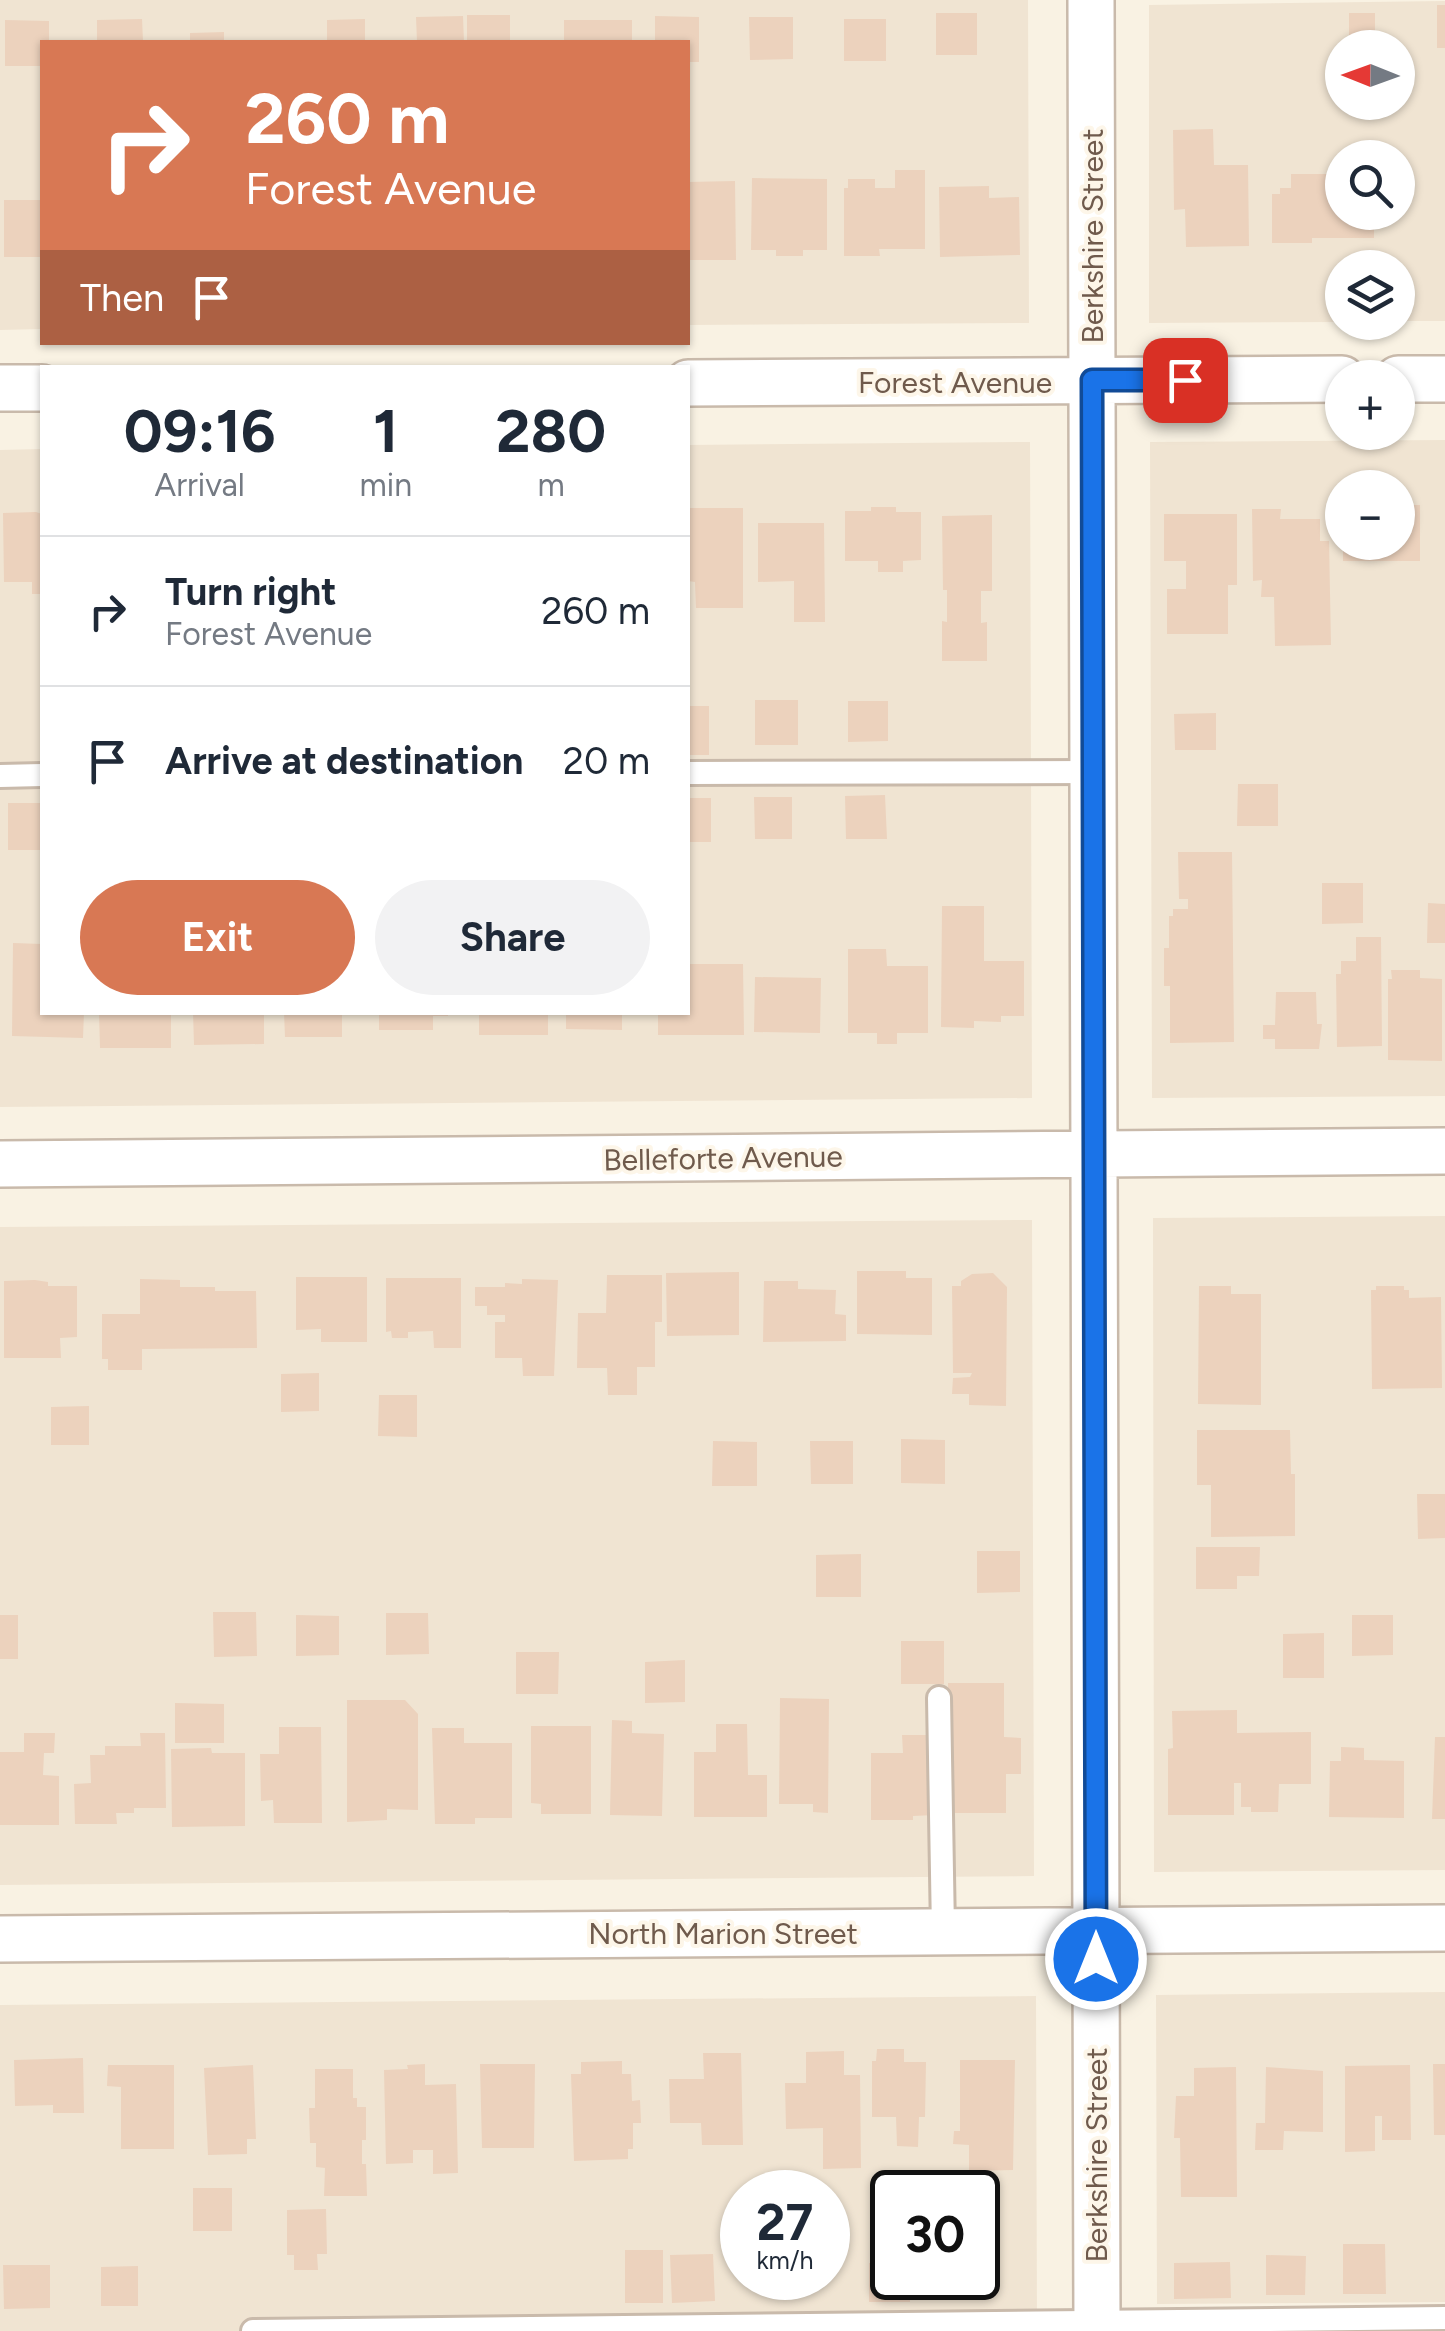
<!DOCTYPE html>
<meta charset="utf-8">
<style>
:root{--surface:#fff;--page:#f2f2f3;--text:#1f2937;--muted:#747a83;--line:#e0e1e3;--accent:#d87854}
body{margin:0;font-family:Figtree,sans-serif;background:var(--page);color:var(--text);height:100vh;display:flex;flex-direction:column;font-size:38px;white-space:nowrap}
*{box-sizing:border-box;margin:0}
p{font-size:32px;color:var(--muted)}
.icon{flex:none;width:55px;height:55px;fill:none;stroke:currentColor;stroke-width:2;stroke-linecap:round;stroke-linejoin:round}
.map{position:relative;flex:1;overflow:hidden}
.drawer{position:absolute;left:40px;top:365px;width:650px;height:650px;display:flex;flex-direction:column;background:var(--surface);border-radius:0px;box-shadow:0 2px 8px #0004}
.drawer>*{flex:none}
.banner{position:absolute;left:40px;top:40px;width:650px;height:305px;border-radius:0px;box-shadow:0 2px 8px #0004;background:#d87854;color:#fff;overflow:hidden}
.needle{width:65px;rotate:271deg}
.fabs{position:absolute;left:1325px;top:30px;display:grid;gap:20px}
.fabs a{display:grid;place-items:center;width:90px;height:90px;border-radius:50%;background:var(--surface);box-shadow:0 2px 8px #0004;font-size:50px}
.speed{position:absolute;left:720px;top:2170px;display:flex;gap:20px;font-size:50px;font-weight:700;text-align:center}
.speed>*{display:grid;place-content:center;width:130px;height:130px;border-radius:50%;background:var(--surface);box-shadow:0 2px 8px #0004;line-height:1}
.speed small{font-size:25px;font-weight:400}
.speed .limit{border:5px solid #111;border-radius:15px;background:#fff;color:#111}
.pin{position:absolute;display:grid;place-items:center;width:85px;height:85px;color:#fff;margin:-42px;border-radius:20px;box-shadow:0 5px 15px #0006}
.me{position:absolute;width:110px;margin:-55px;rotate:0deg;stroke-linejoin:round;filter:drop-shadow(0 0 8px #0008)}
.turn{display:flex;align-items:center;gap:35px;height:210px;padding:0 40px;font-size:45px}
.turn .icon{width:130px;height:130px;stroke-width:2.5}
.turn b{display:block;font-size:70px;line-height:85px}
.then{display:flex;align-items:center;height:95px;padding:0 40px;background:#0003;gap:20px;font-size:38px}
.eta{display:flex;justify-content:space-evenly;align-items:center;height:170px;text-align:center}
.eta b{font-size:60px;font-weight:700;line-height:70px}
.action{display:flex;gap:20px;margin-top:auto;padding:20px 40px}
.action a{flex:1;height:115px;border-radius:60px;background:var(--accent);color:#fff;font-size:40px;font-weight:700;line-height:115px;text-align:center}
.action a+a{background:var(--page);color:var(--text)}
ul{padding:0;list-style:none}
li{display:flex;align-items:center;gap:30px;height:150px;padding:0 40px;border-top:2px solid var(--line)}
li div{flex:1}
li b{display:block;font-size:38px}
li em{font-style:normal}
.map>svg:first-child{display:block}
.residential{fill:#f0e4d2;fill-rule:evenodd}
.building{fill:#ecd2bd}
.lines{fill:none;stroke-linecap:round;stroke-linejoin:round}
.service-casing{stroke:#c9baab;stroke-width:28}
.minor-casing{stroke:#c9baab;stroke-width:50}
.service{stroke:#fff;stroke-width:22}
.minor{stroke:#fff;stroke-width:45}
.route-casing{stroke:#114b97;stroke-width:25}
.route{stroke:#1a73e8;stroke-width:18}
.labels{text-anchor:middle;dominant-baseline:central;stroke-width:8;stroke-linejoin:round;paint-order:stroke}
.street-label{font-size:30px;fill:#6f5a4c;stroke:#fdf6e9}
</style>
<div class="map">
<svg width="1445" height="2331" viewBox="0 0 1445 2331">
<rect width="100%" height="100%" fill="#f9f2e3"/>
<!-- residential -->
<path class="residential" d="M0 0H1028L1029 323 688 325V42H42V329L0 330Z
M1445 1V321H1398V268H1342V322L1149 323V5ZM1342 48H1398V102H1342ZM1342 158H1398V212H1342Z
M1445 440V1096L1152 1098 1150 442ZM1342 488H1398V542H1342Z
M1030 442 1032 1098 0 1107V450L42 449V1012H688V445Z
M1445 1216V1870L1154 1872 1153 1218Z
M1032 1220 1034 1876 0 1885V1227Z
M1445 1992V2302L1157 2304 1156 1995Z
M1036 1996 1037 2331H0V2005ZM742 2192H828V2278H742ZM892 2192H978V2278H892Z"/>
<!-- building -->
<path class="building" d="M1437 5H1445V48H1437Z
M936 13H977V55H936Z
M1349 13H1375V38L1349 39Z
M467 15H510V42H467Z
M463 16 464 42H417L416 17Z
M655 16 699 17V62H688V42H655Z
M749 17H793V59L750 60Z
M142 19 143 42H97V20Z
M365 19V42H327V20Z
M844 19H886V61H844Z
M5 20 49 21V42H42V66H5Z
M564 20H632V42H564Z
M224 32V42H190V33Z
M1213 129 1214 165H1248L1249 246 1186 247 1185 209 1174 210 1173 130Z
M895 170H925V249H879L880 256H844V188H848V179H875V188H895Z
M1291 174H1330V178H1342V212H1374V238H1312V243H1272V194H1280V188H1291Z
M752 178 827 179V250H803V256H776V250H751Z
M735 181 736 260H688V182Z
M989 186V198L1019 197 1020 255 940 257 939 187Z
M4 200H42V257H4Z
M1398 505H1420V561H1343V542H1398Z
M871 507H896V512H921V560L903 561V572H878V561H845V511H871Z
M688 508H743V608H696L695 582 688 581Z
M1252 509H1281L1280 519H1320V541H1329L1331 645 1275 646 1274 597H1261L1262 580 1253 581Z
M36 512 42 514V594H32V582H4L3 513Z
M1164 514H1237V585H1228V634H1167V589H1186V561H1164Z
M992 515V591H981V623L987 622V661H942V621L947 622V590H943L942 516Z
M758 523H824L825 622H794V581L758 582Z
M755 700H798V745H755Z
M848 701H888V741L848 742Z
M688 706H709V755H688Z
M1216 713V750H1175L1174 714Z
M1238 784H1278V826H1237Z
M885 795 887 839H846L845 796Z
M754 797H792V839H755Z
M688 798H711V842H688Z
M8 803H42V850H8Z
M1178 852H1232L1234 1042 1170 1043V986H1164V948H1169V916H1173V909H1188V899H1179Z
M1322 883H1363V923L1322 924Z
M1428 903 1445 904V943H1427Z
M942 906H984V961H1024V1016H1001V1022L974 1021V1028L941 1027Z
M1356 937H1381L1382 1046 1337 1047 1336 974H1341V961H1356Z
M13 943 42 944V1012H84L83 1038 12 1036Z
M848 949H886L887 966H928V1033H897V1044H877V1033H848Z
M688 964H743L744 1035H658V1012H688Z
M1391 970H1420V978L1442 979V1061L1388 1060V979H1392Z
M755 977 821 978 820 1033 754 1032Z
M1276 992H1316L1317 1024H1322L1319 1049H1275V1039H1263V1025H1275Z
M99 1012H171V1048H100Z
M193 1012H264V1044L194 1045Z
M284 1012H342V1037H285Z
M379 1012H448V1016H433V1030H379Z
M479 1012H548V1035H479Z
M566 1012H622V1030L566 1029Z
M857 1271H906V1278H932V1335L857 1334Z
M739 1272V1335L667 1336 666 1273Z
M993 1273 1007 1287 1006 1406 969 1405V1394H952L953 1378 970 1377 972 1373H953L952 1286H961V1281L972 1274Z
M607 1275H662V1322H655V1367H637V1395H608L607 1368H577L578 1313H606Z
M296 1277H367V1342H321V1329L296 1330Z
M386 1278H461V1348H434L433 1331 408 1332V1338H392L391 1331 386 1332Z
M140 1279 180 1280V1287H215V1291H256L257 1348 142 1349V1370H108V1359H102V1314H140Z
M522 1279 558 1280 554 1376H523L522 1358H495V1322H505V1315H487V1306H475V1287H505V1283L522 1284Z
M35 1280 48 1282V1286H77V1337L60 1338 61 1358H4V1281Z
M764 1281H798V1289L836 1290 835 1314 846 1315V1341L763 1342Z
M1199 1286H1231V1294H1261V1405L1198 1404Z
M1376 1286H1404V1290H1409V1298L1441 1297 1442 1388 1372 1389 1371 1290H1376Z
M319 1373V1411L281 1412V1374Z
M379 1395H417V1437L378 1436Z
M89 1406V1445H51V1407Z
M1197 1430H1290L1291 1474H1295V1536L1211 1537V1485H1197Z
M901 1439 945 1440V1484L901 1483Z
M713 1441 757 1442V1486H712Z
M810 1441H853V1484H811Z
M1417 1494H1445V1538L1418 1539Z
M1196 1547H1260L1259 1576H1237V1589H1196Z
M977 1551H1020V1592L977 1593Z
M861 1554V1597H816V1555Z
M213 1612H256L257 1656 214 1657Z
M386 1613H428L429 1654 386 1655Z
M0 1615H18V1659H0Z
M296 1615 339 1616V1655L296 1656Z
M1352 1615H1393V1655L1352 1656Z
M1324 1633V1678H1283V1634Z
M901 1641H944V1684H901Z
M516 1652H559L558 1694H516Z
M685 1660V1702L645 1703V1662Z
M948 1683H1004V1737L1021 1738V1774H1006V1813H947Z
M780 1698 829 1699 828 1813 813 1812V1804H779Z
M347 1700H405L418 1714V1810L387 1809V1820L347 1822Z
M175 1703 224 1704V1743H175Z
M1237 1710V1733L1311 1732V1784H1279L1278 1812H1251V1807H1241V1783H1234V1815H1168V1749L1173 1748 1172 1711Z
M612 1720 632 1721V1733L664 1734 662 1816 610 1815Z
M716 1724H747L748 1775H767V1817H694V1752H716Z
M531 1726H591V1814H541V1804L531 1803Z
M279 1727H321L322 1823H274L273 1800 261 1801 260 1754H279Z
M432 1728H464V1743H512V1818H475V1824H435Z
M24 1733H55L54 1753H44L43 1775 59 1776V1825H0V1752H24Z
M140 1733H165L166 1808H134V1813H116L117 1824H75L74 1784 91 1783 90 1755H105V1746H141Z
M902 1735H934V1815L913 1816V1820H871V1753H903Z
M1435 1737H1445V1819H1432Z
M1341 1747 1364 1748V1760L1404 1761V1818L1329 1817 1330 1761H1341Z
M211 1748 212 1753H245V1826L172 1827 171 1749Z
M877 2049H904V2062H926L925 2117H919L918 2147 897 2146 896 2117H872V2061H876Z
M844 2051V2075H860L861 2168 823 2169V2128L786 2129 785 2083H806V2052Z
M703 2053H741L743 2145H702L701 2123H670L669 2079H704Z
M83 2058 84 2113H53V2105L15 2106 14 2060Z
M960 2060H1015L1013 2170 969 2171V2145L953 2144 954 2131H960Z
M622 2061V2074H631L632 2101 640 2100 641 2123H633V2149H628V2159L574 2161 571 2074H581V2062Z
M425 2064V2085L456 2084 458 2173 433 2174V2150H413V2163L386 2164 384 2070 408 2069 407 2065Z
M480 2064H535L534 2148H482Z
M1433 2064H1445V2135H1434Z
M108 2065H174V2149H121V2087L107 2086Z
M253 2065 256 2139H247V2154L208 2155 204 2068Z
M1410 2065 1411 2140H1382V2116H1375V2151L1345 2152V2066Z
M1236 2067 1237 2197H1181L1180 2138H1174L1176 2096H1194V2068Z
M1266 2067 1323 2071V2132L1284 2131 1283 2150H1255L1256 2123H1265Z
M315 2069H353V2098H357V2107H366V2140H362V2164H366L367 2196H324L325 2168 316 2167V2143H310L309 2108H315Z
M193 2188H232V2231H193Z
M326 2209 327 2254H317L318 2270H294V2255H287V2210Z
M1343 2244H1385L1386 2294H1343Z
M625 2250H663V2303H625Z
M713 2254 715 2301 672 2303 670 2255Z
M1266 2255 1306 2256 1305 2295H1266Z
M1230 2262 1231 2298 1174 2299V2263Z
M869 2263H892V2278H910V2302H869Z
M3 2265H50V2308L4 2309Z
M138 2266V2306H101V2267Z"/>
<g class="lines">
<!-- service casing -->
<g class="service-casing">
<path id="service" d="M688 773 1093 772
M0 776 42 775
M939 1698 943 1931
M253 2331 1445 2318"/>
</g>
<!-- minor casing -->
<g class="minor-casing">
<path id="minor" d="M1091 0 1097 2331
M1398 379H1445
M688 383 1342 379
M0 388H42
M0 1164 1445 1151
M0 1939 1445 1928"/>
</g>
<!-- service -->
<use href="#service" class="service"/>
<!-- minor -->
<use href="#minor" class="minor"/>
</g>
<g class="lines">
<!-- route casing -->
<g class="route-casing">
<path id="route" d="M1096 1959 1092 380H1185"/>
</g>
<!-- route -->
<use href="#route" class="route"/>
</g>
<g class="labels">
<!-- street labels -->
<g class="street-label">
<text transform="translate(1092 236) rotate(-90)">Berkshire Street</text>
<text x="955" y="382">Forest Avenue</text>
<text transform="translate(723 1158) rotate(-1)">Belleforte Avenue</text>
<text x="723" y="1933">North Marion Street</text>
<text transform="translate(1096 2155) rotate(-90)">Berkshire Street</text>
</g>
</g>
</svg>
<div class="fabs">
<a><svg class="needle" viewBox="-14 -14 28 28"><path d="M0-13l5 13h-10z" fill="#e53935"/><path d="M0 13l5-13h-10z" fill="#747a83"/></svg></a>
<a><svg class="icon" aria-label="search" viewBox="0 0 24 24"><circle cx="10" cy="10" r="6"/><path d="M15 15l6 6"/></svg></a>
<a><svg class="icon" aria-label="layers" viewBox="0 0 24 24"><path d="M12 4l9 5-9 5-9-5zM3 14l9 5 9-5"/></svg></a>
<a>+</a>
<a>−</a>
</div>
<div class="speed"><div>27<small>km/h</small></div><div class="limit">30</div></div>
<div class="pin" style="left:1185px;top:380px;background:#d93025"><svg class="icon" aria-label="arrive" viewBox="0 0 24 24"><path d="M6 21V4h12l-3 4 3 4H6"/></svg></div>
<svg class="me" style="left:1096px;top:1959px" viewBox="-20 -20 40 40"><circle r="17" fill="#1a73e8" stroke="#fff" stroke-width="3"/><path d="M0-11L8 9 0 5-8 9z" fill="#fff"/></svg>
<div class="banner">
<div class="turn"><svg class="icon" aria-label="right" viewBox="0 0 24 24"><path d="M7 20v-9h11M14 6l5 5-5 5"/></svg><div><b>260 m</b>Forest Avenue</div></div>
<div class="then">Then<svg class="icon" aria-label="arrive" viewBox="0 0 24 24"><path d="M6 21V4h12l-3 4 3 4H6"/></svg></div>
</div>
<section class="drawer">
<div class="eta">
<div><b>09:16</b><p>Arrival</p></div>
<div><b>1</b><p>min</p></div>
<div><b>280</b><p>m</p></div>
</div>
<ul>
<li><svg class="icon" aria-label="right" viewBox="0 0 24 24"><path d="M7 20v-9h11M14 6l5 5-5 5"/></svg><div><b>Turn right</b><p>Forest Avenue</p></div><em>260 m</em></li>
<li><svg class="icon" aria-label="arrive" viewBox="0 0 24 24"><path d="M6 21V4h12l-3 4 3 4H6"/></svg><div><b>Arrive at destination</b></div><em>20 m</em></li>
</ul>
<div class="action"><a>Exit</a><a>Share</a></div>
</section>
</div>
